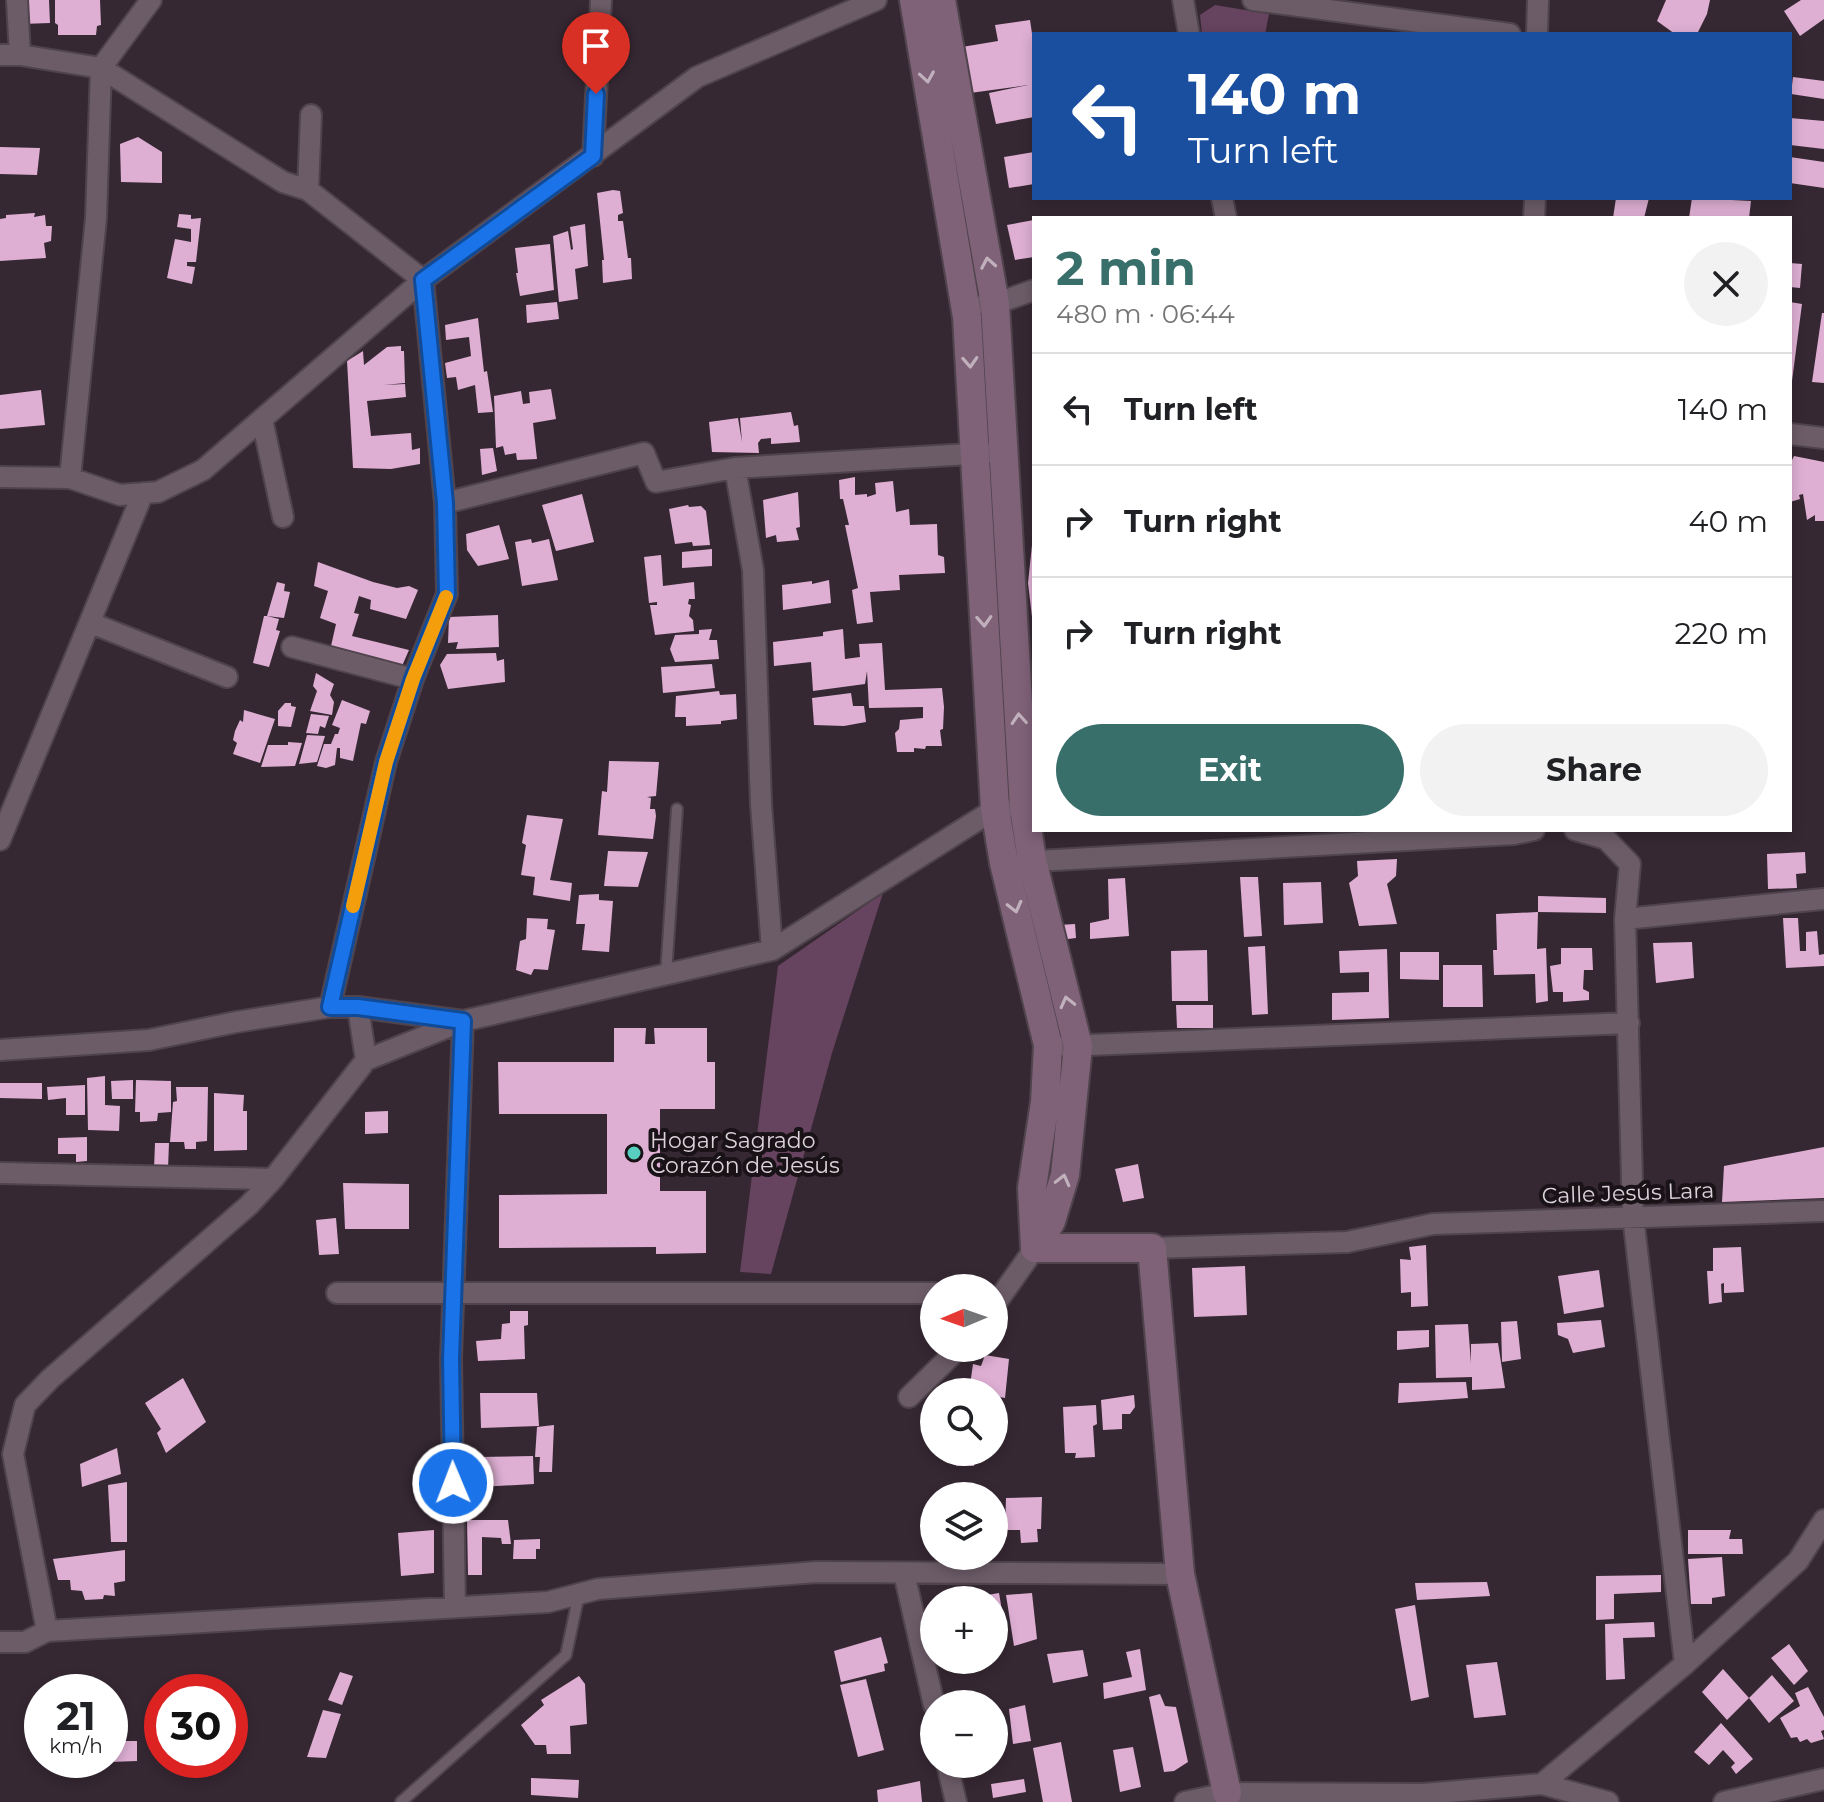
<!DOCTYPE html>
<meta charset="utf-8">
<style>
:root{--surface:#fff;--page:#f2f2f2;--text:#202124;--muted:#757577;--line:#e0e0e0;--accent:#396f6a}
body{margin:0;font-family:Montserrat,sans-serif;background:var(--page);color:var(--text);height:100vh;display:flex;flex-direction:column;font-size:30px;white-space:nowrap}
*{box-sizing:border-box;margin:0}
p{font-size:26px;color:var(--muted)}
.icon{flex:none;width:44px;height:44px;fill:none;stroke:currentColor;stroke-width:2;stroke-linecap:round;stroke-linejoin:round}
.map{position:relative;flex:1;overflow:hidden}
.side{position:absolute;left:1032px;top:216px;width:760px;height:616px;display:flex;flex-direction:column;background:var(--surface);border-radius:0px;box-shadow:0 4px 12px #0003}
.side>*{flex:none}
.hud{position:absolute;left:1032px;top:32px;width:760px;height:168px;border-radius:0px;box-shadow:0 4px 12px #0003;background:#1a4fa0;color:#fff;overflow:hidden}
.needle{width:52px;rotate:268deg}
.controls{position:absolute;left:920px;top:1274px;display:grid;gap:16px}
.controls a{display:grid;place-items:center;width:88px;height:88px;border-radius:50%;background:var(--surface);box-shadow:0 4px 12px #0003;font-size:40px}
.speed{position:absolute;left:24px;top:1674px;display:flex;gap:16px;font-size:40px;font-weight:700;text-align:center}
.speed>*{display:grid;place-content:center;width:104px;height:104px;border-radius:50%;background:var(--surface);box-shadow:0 4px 12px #0003;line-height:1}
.speed small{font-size:20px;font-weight:400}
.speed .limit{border:12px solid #d22;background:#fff;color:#111}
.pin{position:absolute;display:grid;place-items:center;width:68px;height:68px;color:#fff;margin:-82px -34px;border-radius:50% 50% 50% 0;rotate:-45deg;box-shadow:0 0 8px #0007}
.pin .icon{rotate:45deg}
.me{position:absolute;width:88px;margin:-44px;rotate:359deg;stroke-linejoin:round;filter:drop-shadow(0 0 6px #0008)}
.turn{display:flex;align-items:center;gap:28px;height:168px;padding:0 24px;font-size:36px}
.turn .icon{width:104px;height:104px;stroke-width:2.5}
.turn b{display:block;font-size:56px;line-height:68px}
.round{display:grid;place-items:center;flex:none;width:84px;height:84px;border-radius:42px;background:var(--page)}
.summary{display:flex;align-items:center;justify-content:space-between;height:136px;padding:0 24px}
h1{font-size:48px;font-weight:700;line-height:60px;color:var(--accent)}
.primary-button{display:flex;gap:16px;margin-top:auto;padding:16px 24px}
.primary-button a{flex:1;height:92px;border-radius:48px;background:var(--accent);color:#fff;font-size:32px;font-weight:700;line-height:92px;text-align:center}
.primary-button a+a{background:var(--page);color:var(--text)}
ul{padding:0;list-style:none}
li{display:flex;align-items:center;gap:24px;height:112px;padding:0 24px;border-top:2px solid var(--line)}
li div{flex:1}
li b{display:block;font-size:30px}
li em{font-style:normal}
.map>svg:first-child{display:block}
.green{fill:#66435e}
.building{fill:#deafd3}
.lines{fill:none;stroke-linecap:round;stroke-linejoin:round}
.lane-casing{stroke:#4f434c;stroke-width:14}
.street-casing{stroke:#4f434c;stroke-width:24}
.secondary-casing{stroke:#4f434c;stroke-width:32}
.lane{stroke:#6c5c68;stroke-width:10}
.street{stroke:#6c5c68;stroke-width:20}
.secondary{stroke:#7f6178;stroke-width:28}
.oneway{stroke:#c0b1bd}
.route-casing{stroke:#114b97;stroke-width:20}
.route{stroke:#1a73e8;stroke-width:14}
.slow{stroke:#f59e0b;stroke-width:14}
.poi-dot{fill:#58cec0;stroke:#191318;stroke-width:3}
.labels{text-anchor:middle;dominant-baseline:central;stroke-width:8;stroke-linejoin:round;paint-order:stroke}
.poi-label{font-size:22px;fill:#dcd3da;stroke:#191318;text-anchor:start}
.street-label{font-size:22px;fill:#dcd3da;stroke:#191318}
</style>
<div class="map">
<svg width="1824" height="1802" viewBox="0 0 1824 1802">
<rect width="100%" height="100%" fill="#362833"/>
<!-- green -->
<path class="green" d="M1215 5 1269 14 1265 34H1202L1200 15Z
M883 893 832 1053 771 1274 740 1272 778 966Z"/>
<!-- building -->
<path class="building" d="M19 0H49L50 23 22 24Z
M55 0H100L101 25 97 26 96 35H58V25L55 23Z
M1666 0H1710L1707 14 1697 34H1675L1657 21Z
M1801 0H1824V19L1800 36 1784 11Z
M1030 20 1034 47V117L996 124 989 93 1028 85 970 93 962 47 998 41 995 25Z
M1793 77 1824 81V99L1791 94Z
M1790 118 1824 121V149L1790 145Z
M138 137 162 152V183L121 182 120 144Z
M0 147 40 148 37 175 0 174Z
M1034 152V184L1009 188 1004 157Z
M1790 157 1824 162V188L1790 183Z
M613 190 620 191 623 213 618 215V221H623L628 258H631L632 279 603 283 602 260H604L597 193Z
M1616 198H1649L1644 218H1613Z
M1692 198 1751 201 1749 218H1689Z
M35 213 34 217 45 215 46 226H52L51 241 44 243 46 258 0 261V219L6 218V215Z
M179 214 191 215V219L201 218 196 262H187V266L195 267 192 284 167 278 175 239 191 242V229L177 227Z
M1034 220V257L1015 260 1007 225Z
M585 224 588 266 575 269 578 299 559 302 553 236 568 231 571 250 573 249 570 227Z
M550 244 554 290 520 296 516 273H518L515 248Z
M1790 263 1802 264 1800 288 1790 287Z
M557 302 559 319 527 323 526 305Z
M1790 302 1802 304 1792 381H1790Z
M1822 313H1824V383L1812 382Z
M478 318 484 372 487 371 493 412 478 413 475 385 458 390 456 377 447 378 445 363 471 356 469 337 446 340 445 325Z
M401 346V351H404L405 383 384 385 405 384 406 397 367 401 371 436 411 433 412 450 420 448V464L391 469 353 468 347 361 363 351 364 365 387 347Z
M551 389 556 419 533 423 537 459 517 460 516 453 505 455 503 446 496 448 494 396 521 391 523 404 530 403 529 392Z
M41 390 45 425 0 429V395Z
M791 412 794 426 798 425 800 442 771 444V438L761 439 758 443 759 453 712 452 709 422 738 418 742 442 740 418Z
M493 448 497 471 482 475 480 449Z
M1794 456 1824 462V521H1815V515L1807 520 1803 494 1799 495 1800 499 1790 502V464Z
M855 477V495L867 494V497L876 494 875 483 893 481 896 512 909 509 910 525 937 524 938 555 944 557 945 573 899 575 900 590 870 592 873 622 857 624 852 590 858 588 845 525H849L843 499H840L839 480Z
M798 492 800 527 796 528 799 540 777 542 776 535 766 538 763 500Z
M582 494 594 542 556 551 542 505Z
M688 505 689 507 701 506 706 511 710 545 693 546 692 542 675 544 669 509Z
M499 525 509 559 478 566 467 550 466 534Z
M531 539 532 543 549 539 558 580 522 586 515 542Z
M1032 545H1034V617H1032L1028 583Z
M712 549V566L682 568V552Z
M661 555 663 586 694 582 695 599H689L688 604 691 605 689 616 693 620 694 631 655 635 650 605H657V602L649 603 644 557Z
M318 562 373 582 397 588 409 586 418 590 406 619 370 609 371 600 359 596 354 613 359 614 352 636 409 650 402 666 331 646 336 624 320 618 328 591 314 586Z
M829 580 831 603 783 610 782 585 812 581V584Z
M277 582 285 584 284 591 290 592 284 618 267 616 279 619 276 630 280 631 269 667 253 663 264 616H267Z
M498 615 499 647 456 649 458 642 448 643 449 617Z
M712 629 709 640H717L719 659 675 662 670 649 675 635 699 634V630Z
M843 629 845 659 860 657 859 644 882 643 885 690 942 688 944 707 943 729 940 730 942 746H926L925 749 914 748V752H897L895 733 899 729 900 720 923 718V707L869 708 867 671 865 684 813 691 811 662 774 666 773 642 823 636V632Z
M496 653 497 661 504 659 505 682 448 689 440 665 447 654Z
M712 664 715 688 663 693 661 667Z
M316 673 334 684 330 695 334 702 332 715 310 711 317 691 313 686Z
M719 691 720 695 736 694 737 719 721 721V724L686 726V717H675L676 696Z
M851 693 853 706H864L866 722 844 726 814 725 812 698Z
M342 700 370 711 366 724 361 723 353 761 340 758V748H337L335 765 326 768 317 766 324 744H331L335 734H338L340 728 332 725Z
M285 703H291V706L296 707 291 727 278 726V711Z
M244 710 275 719 260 763 233 754 237 743 233 740 235 731 240 720 243 722Z
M311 714 329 716 325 728 320 726 318 734 306 733Z
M307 735 325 736 317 762 299 764Z
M288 742 302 743 295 766 261 767 268 745H288Z
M609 761 659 762 656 796 647 797 651 798 650 809H655L656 816 653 839 598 835 602 791 607 792Z
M527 815 563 819 550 880 572 883 570 901 533 895 535 877 521 875 526 845 522 843Z
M608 851 648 852 638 887 604 886Z
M1805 852 1806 873 1796 874 1797 888 1768 889 1767 854Z
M1397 859 1396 876 1387 884 1397 924 1359 926 1349 883 1358 876 1357 861Z
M1240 877H1258L1262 936 1244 937Z
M1125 878 1129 936 1090 939V923L1109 919 1108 879Z
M1321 882 1323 923 1284 925 1283 883Z
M599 894V900L613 901 609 952 582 950 585 924H576L579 895Z
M1538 896 1606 898V913L1538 912Z
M1538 912 1537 949 1546 948 1548 1001 1536 1003 1535 974 1494 975 1493 950H1497L1496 914Z
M527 918 548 919 547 929 555 930 548 970 534 969 531 975 516 970 520 941 526 939Z
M1783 918H1798L1800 951H1806V932L1817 931 1819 955 1824 954V966L1786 968Z
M1075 924 1076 938 1060 940 1059 925Z
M1692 942 1694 978 1656 983 1653 943Z
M1265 946 1268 1014 1252 1015 1248 947Z
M1561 948H1592L1593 970H1584L1583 989 1589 992V1000L1563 1002V992H1553L1550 966 1561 964Z
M1387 949 1389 1018 1332 1020V993L1369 992V972L1340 973 1339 951Z
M1207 950 1208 1001H1172L1171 951Z
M1400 952H1439V980L1400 979Z
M1443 965H1482L1483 1007H1443Z
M1176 1005H1213V1028H1177Z
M614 1028H646L645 1044H655L654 1028H707V1062H715V1109H660V1191H706V1253L656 1254V1247L499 1248V1195L607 1194V1114H499L498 1062H614Z
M105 1076V1105L120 1106 119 1131 88 1130 87 1078Z
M133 1080V1099H112L111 1081Z
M136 1080 171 1081V1112L158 1113 157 1121 140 1122V1112H135Z
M0 1083H42V1099L0 1098Z
M85 1085V1115H66V1098L48 1100 47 1087Z
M176 1087H208L207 1141 196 1142V1149H185L184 1142H170L173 1102 177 1101Z
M214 1093 244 1095 243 1111H247V1150L214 1151Z
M388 1111V1133L365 1134V1112Z
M87 1137V1161L76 1162V1154H58V1138Z
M155 1143H169L168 1169H154Z
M1824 1147V1198L1722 1202 1724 1166Z
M1138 1164 1144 1198 1123 1202 1115 1169Z
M343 1183 409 1184V1229H345Z
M336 1218 339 1254 319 1255 316 1220Z
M1426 1245 1428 1306 1411 1307V1292L1401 1293 1400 1259 1411 1260 1409 1247Z
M1741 1247 1744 1292 1724 1293V1283L1721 1284 1722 1302 1709 1304 1707 1271H1713V1248Z
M1245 1266 1247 1315 1194 1317 1192 1268Z
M1599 1270 1604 1307 1564 1314 1558 1276Z
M510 1311H528V1325L524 1326 525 1359 478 1361 476 1341 501 1339 502 1324 510 1323Z
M1601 1320 1605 1347 1573 1353 1568 1339 1558 1335 1557 1323Z
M1517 1321 1521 1359 1502 1362 1501 1322Z
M1468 1324 1471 1363V1344L1498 1343 1505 1388 1472 1390V1377L1436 1378 1435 1325Z
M1429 1330V1347L1397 1350V1331Z
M985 1355 1009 1359 1005 1398 994 1396V1392H969L973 1364 981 1366Z
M183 1378 206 1422 166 1453 157 1433 161 1429 145 1403Z
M1466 1382 1468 1398 1398 1403 1399 1383Z
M480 1393H537L539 1426 481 1428Z
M1134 1395 1135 1407 1130 1414H1122V1429L1103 1430 1101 1400Z
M1096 1405 1097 1424 1093 1426 1095 1457 1075 1458 1076 1453H1065L1063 1407Z
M554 1425 552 1472H539L540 1457H535L537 1427Z
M117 1448 121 1474 82 1487 80 1464Z
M956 1452H973L974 1466H956Z
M533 1456 534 1484 479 1487 478 1457Z
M127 1482V1542H111L108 1485Z
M1042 1497 1041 1529H1037L1038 1542 1021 1543 1020 1530H1005L1006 1498Z
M467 1520H508L511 1544H502L501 1538 482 1537V1575H468Z
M434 1530V1573L401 1576 398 1533Z
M1688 1530H1731L1729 1539H1742L1743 1554H1688Z
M540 1539V1549H536V1559H513L514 1540Z
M125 1550V1581L114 1583 115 1596 104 1595 103 1599 85 1600 82 1591 71 1590 70 1580H58L53 1559Z
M1722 1557 1725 1596 1712 1598V1604H1691L1688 1559Z
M1661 1575V1592L1614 1594V1619L1596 1620V1576Z
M1487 1582 1490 1596 1417 1600 1415 1583Z
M999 1593 1006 1634 994 1636V1600H988L987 1595Z
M1032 1593 1037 1639 1014 1646 1006 1595Z
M1415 1605 1429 1697 1411 1701 1395 1609Z
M1654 1622 1655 1637 1623 1638 1625 1679 1606 1680 1605 1624Z
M881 1637 888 1663 884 1664 885 1671 841 1682 834 1651Z
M1789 1644 1808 1671 1794 1685 1771 1658Z
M1140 1649 1146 1690 1104 1699 1103 1683 1132 1677 1126 1652Z
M1083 1650 1088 1676 1053 1683 1047 1654Z
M1497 1662 1506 1715 1474 1718 1466 1665Z
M1723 1669 1749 1698 1727 1720 1702 1692Z
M340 1672 353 1676 342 1705 328 1700Z
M1772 1675 1794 1701 1769 1723 1749 1698Z
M579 1676 585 1684 587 1724 570 1726 571 1754H547L546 1745H535L521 1725 544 1705 541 1700Z
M866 1679 884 1750 858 1757 840 1685Z
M1808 1687 1824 1717V1730L1821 1731 1824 1739 1811 1743 1807 1739 1800 1742 1797 1737 1791 1738 1780 1718 1800 1706 1795 1693Z
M1160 1694 1165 1706 1176 1707 1188 1762 1174 1771 1164 1772 1149 1697Z
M1025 1705 1031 1741 1013 1744 1009 1709Z
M323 1710 341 1714 326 1758 307 1757Z
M1000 1719 1003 1747 994 1749V1721Z
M1721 1723 1753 1759 1736 1774 1731 1767 1735 1763 1723 1750 1709 1765 1694 1752Z
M110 1741H137V1761L110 1762Z
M1061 1742 1072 1802H1043L1033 1748Z
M1133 1747 1141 1787 1120 1792 1113 1750Z
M531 1778 579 1780 578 1798 531 1795Z
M1024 1779 1026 1792 993 1798 991 1784Z
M920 1781 922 1802H878L877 1790Z"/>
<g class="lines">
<!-- lane casing -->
<g class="lane-casing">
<path id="lane" d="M666 974 677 809
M401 1802 566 1655 579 1594"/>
</g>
<!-- street casing -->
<g class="street-casing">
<path id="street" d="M17 0 20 55
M1183 0 1189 34
M1253 0 1510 34
M1537 34 1538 0
M0 55H20L101 68 283 182 308 190 423 280 445 503 447 594 413 679 386 762 330 1007
M593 156 601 0
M308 190 311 115
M1222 198 1226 218
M1534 218 1535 198
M985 304H995L1034 290
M262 419 283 517
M1790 434 1824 438
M735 468 753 570 761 804 772 950
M0 477 70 478 120 495 158 492 203 470 423 280 697 77 876 0
M70 478 96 218 101 68 151 0
M445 503 644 453 656 482 735 468 986 453
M91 623 227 677
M292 647 413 679
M1575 830 1606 839 1630 864 1625 919 1633 1216 1685 1664
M0 840 143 493
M1020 862 1514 834 1534 830
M1625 919 1823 899
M1065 1046 1629 1023
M0 1050 149 1040 236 1022 330 1007H358L463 1021 451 1359 455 1607
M366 1060 463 1021 772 950 995 809H1004
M0 1173 273 1179
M1152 1248 1347 1242 1433 1224 1824 1211
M337 1293H934
M994 1306 1035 1248
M909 1397 959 1348
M904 1573 934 1705
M47 1631 13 1454 25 1405 50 1379 249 1205 273 1179 366 1060 358 1007
M0 1642H25L47 1631 548 1602 598 1589 817 1572 1180 1574
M947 1764 956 1802
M1542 1784 1608 1802
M1185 1802 1227 1793 1423 1794 1542 1784 1685 1664 1798 1561 1824 1520
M1724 1802 1824 1779"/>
</g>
<!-- secondary casing -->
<g class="secondary-casing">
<path id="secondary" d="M914 0 967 317 995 809 1004 863 1048 1045 1045 1102 1032 1188 1035 1248
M941 0 995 304 1024 808 1032 860 1078 1046 1065 1175 1051 1221 1035 1248
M1035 1248H1152L1180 1574 1227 1793"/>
</g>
<!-- lane -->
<use href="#lane" class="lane"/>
<!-- street -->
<use href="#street" class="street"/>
<!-- secondary -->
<use href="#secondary" class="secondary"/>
</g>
<!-- one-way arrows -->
<defs><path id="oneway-chevron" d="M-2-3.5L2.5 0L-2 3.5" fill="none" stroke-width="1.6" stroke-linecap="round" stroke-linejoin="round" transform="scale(2)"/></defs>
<g class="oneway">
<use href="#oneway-chevron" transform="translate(927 77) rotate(81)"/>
<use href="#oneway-chevron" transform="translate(988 263) rotate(-100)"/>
<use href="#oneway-chevron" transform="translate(970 362) rotate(87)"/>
<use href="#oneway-chevron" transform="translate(984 621) rotate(87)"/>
<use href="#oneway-chevron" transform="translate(1019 719) rotate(-94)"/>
<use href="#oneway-chevron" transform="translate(1015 907) rotate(76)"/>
<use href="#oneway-chevron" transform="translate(1067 1002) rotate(-104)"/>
<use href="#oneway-chevron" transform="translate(1063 1180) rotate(-76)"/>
</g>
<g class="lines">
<!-- route casing -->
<g class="route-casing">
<path id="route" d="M453 1483 451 1359 463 1021 358 1007H330L386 762 413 679 447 594 445 503 423 280 593 156 596 94"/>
</g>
<!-- route -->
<use href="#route" class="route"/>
<!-- slow -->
<path class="slow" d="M353 906 386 762 413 679 446 597"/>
</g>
<!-- markers -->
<circle class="poi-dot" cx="634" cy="1153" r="8"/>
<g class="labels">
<!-- poi labels -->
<g class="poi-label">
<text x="650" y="1140">Hogar Sagrado<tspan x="650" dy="25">Corazón de Jesús</tspan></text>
</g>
<!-- street labels -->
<g class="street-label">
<text transform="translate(1628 1193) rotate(-2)">Calle Jesús Lara</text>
</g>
</g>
</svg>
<div class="controls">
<a><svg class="needle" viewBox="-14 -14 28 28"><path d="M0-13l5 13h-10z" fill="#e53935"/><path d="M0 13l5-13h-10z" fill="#757577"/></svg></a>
<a><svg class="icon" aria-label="search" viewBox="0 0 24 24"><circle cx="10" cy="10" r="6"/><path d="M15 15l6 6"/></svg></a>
<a><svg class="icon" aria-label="layers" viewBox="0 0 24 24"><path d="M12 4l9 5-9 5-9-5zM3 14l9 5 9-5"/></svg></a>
<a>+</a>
<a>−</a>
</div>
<div class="speed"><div>21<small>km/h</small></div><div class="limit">30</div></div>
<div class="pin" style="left:596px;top:94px;background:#d93025"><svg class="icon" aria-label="arrive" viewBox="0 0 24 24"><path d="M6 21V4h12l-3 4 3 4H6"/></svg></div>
<svg class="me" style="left:453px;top:1483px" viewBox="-20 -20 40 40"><circle r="17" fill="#1a73e8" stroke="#fff" stroke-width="3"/><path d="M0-11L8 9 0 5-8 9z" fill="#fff"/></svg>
<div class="hud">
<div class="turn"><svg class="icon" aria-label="left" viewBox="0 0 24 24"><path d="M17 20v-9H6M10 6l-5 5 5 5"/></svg><div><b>140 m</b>Turn left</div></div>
</div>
<section class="side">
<div class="summary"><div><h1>2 min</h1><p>480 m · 06:44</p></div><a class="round"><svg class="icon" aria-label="close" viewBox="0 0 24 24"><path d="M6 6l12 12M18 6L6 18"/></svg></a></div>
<ul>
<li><svg class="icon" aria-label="left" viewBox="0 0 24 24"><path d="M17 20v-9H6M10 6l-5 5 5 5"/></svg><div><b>Turn left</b></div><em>140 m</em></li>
<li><svg class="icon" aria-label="right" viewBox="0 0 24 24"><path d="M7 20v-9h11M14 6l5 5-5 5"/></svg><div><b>Turn right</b></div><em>40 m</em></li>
<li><svg class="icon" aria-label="right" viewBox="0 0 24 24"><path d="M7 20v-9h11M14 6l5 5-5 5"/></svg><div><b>Turn right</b></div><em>220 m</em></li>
</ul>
<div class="primary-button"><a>Exit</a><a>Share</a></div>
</section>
</div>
